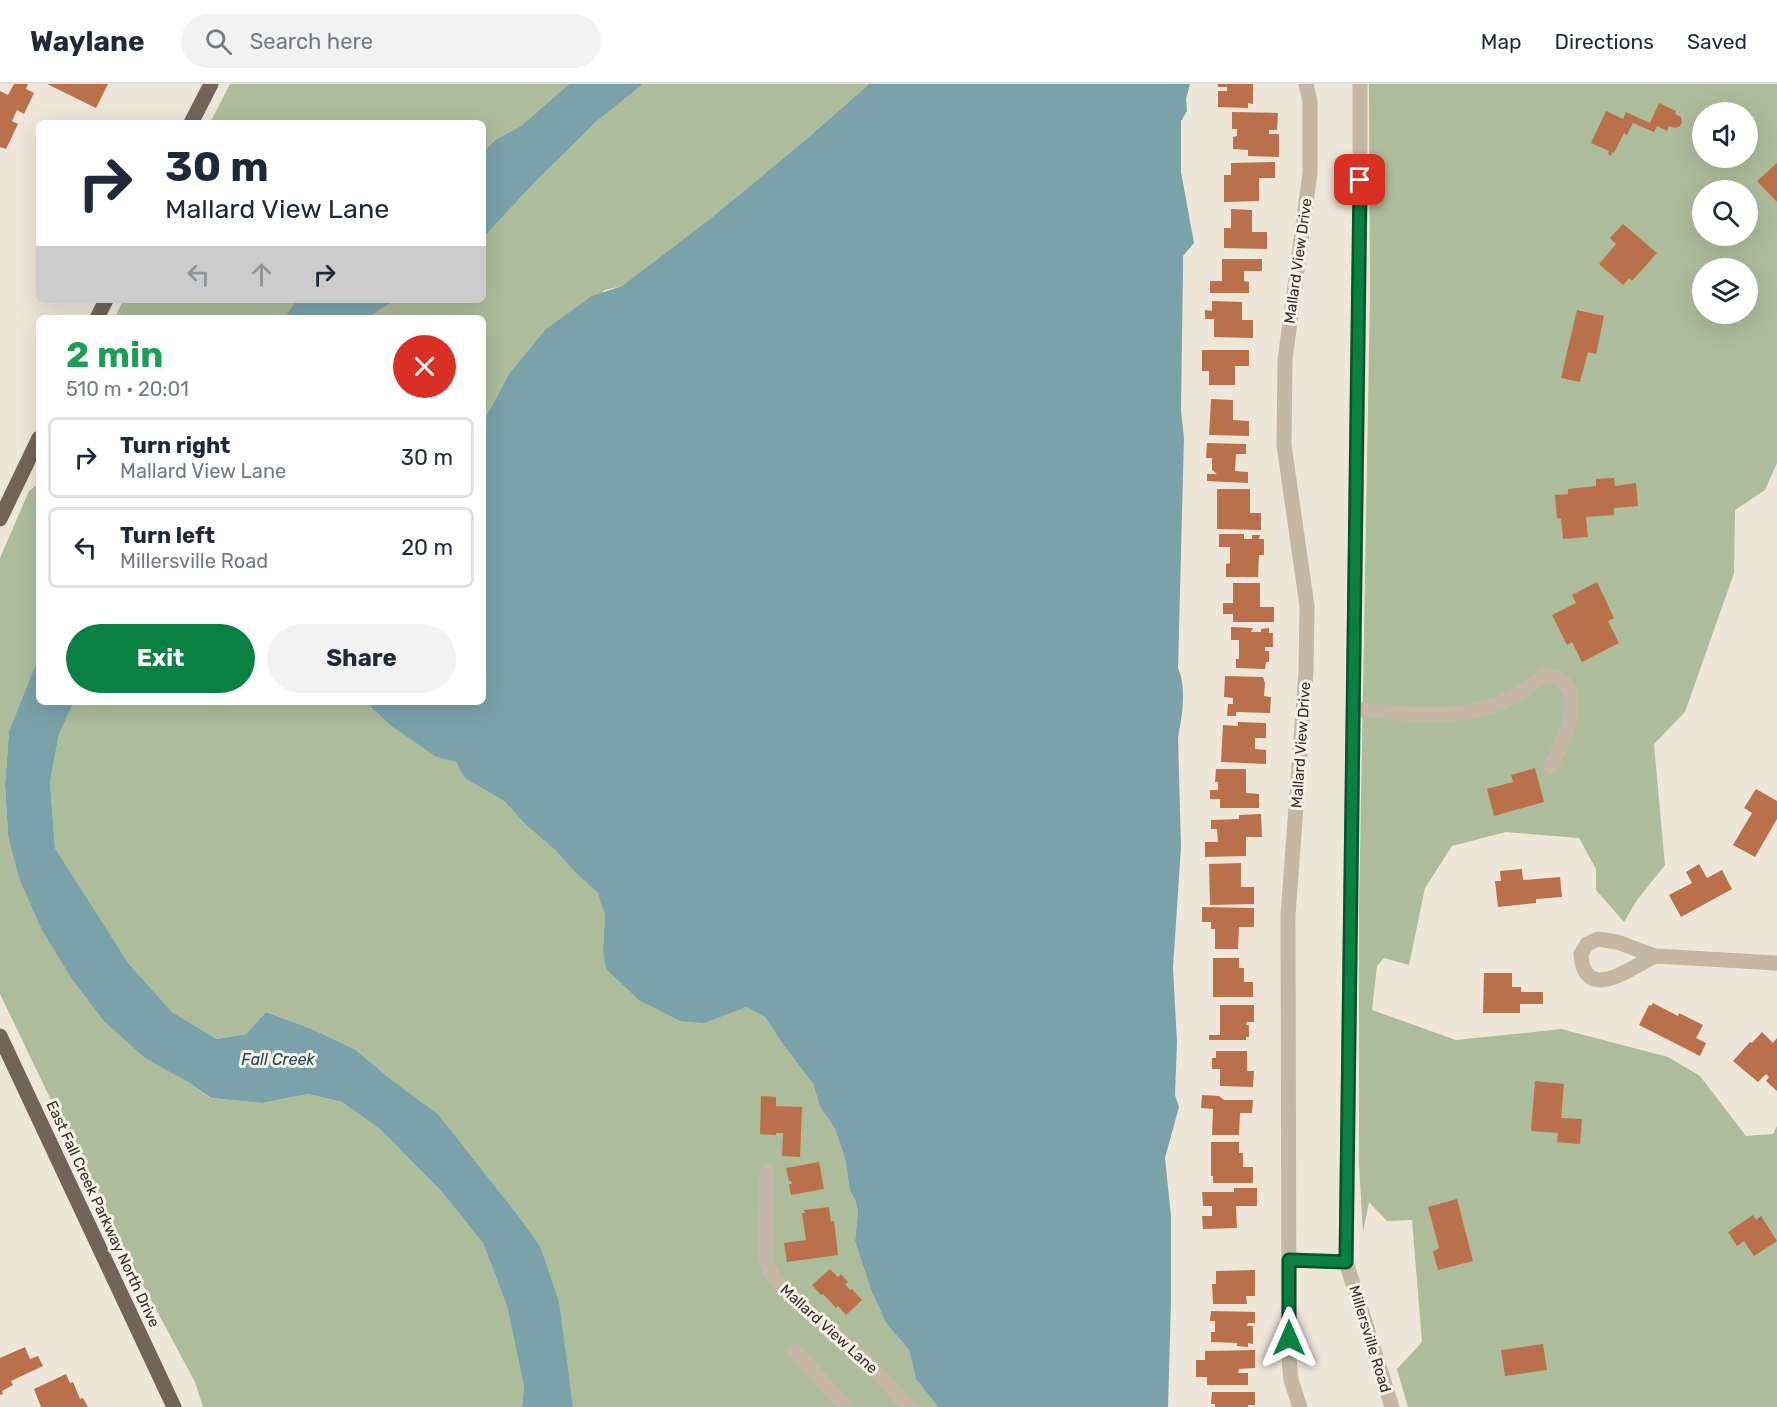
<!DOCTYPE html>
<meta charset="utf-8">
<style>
:root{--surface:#fff;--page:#f2f2f3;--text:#1f2937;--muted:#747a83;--line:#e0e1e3;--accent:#0b8043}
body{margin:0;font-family:Rubik,sans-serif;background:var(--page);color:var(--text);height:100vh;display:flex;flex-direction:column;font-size:22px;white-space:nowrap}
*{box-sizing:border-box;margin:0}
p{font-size:20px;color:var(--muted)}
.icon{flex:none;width:33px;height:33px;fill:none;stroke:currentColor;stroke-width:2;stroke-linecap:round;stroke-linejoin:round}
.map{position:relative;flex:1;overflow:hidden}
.panel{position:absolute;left:36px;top:231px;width:450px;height:390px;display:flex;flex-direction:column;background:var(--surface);border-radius:9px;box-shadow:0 6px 24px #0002}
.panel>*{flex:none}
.top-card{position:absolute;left:36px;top:36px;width:450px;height:183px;border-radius:9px;box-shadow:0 6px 24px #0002;background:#fff;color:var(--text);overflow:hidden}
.buttons{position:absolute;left:1692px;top:18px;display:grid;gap:12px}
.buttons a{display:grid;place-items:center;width:66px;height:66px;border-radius:50%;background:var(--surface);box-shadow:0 6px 24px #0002;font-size:30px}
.pin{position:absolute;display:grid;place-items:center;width:51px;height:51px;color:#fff;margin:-26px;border-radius:12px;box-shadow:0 3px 9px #0006}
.me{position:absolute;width:66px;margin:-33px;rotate:0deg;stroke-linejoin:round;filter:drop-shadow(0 0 4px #0008)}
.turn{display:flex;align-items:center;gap:21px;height:126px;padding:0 30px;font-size:27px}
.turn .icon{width:78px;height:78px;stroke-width:2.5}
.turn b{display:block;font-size:42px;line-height:51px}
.lanes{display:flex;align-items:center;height:57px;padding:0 30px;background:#0003;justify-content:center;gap:30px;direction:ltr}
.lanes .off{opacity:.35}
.round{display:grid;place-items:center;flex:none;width:63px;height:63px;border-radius:32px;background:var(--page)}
.summary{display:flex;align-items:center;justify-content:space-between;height:102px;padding:0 30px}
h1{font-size:36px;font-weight:700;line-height:45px;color:#1e9e55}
.button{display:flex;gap:12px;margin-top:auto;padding:12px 30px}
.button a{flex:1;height:69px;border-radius:36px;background:var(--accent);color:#fff;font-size:24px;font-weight:700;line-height:69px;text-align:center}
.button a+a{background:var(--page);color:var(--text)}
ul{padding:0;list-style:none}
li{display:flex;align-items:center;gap:18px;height:81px;margin:0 12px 9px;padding:0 18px;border:3px solid var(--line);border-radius:9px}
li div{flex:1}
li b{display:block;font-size:22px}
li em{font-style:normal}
header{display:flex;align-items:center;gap:36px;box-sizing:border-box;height:84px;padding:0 30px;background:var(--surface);border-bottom:2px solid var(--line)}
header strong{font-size:28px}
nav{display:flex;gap:33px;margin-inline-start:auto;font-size:21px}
.search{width:420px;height:54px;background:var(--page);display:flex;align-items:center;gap:15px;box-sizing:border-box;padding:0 21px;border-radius:33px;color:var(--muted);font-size:22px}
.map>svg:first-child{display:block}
.green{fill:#adbc9b;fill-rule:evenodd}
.water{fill:#7ba2a9}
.building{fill:#ba714b}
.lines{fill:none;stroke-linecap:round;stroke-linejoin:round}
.minor{stroke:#c5b7a6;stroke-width:15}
.major{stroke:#736459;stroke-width:15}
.route-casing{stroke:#07532c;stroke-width:15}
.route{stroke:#0b8043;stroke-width:10}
.labels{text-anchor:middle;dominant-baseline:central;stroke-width:6;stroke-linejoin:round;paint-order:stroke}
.street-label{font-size:15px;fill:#322b26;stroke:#f7f0e5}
.water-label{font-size:16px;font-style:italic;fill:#20484f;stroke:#f7f0e5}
</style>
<header>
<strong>Waylane</strong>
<div class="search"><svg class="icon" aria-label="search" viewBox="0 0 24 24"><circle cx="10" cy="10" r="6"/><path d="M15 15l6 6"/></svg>Search here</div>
<nav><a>Map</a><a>Directions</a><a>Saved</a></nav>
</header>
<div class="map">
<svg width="1777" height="1323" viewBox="0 0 1777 1323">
<rect width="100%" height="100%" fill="#eee6d9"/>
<!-- green -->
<path class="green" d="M230 0H569L521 42 495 56 483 68V39H210Z
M643 0H869L803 58 711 134 622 202 605 206 509 290 483 338V234H367L396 216H483V154L536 97 596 38Z
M1369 0H1777V379L1765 406 1735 426 1734 489 1685 628 1654 660 1665 781 1637 816 1624 838 1596 806V785L1579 754 1506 748 1452 762 1425 804 1409 881 1384 874 1377 882 1372 926 1456 956 1561 945 1668 973 1700 992 1746 1052 1773 1050 1777 1042V1323H1408L1397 1285 1422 1258 1412 1136 1387 1137 1369 1118 1363 1148 1359 1081V828L1370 211ZM1702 28H1748V74H1702ZM1702 106H1748V152H1702ZM1702 184H1748V230H1702Z
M123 216H297L284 234H115Z
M39 399V572L9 647 5 701 8 751 188 998 210 1014 262 1019 308 1010 342 1018 381 1046 441 1107 483 1159 507 1222 524 1303 522 1323H203L195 1298 113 1145 0 910V474L29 407Z
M74 618H365L391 642 436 673 456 678 466 694 504 717 526 741 555 766 574 787 599 809 605 831 603 865 746 923 765 933 782 959 813 1000 820 1023 835 1045 845 1075 850 1107 855 1116 858 1127 855 1157 871 1206 886 1239 909 1266 916 1295 938 1323H573L566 1278 540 1162 517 1130 438 1030 393 997 356 966 312 945 266 928 246 950 217 955 172 928 129 880 55 764 50 698 59 650Z"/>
<!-- water -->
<path class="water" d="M569 0H643L596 38 536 97 483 154V68L495 56 521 42Z
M869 0H1190L1186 15 1187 27 1181 37V88L1194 159 1183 172V186L1181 326 1184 354 1178 584C1187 604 1182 632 1178 654L1181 763 1173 884 1177 958 1175 1011 1179 1023 1165 1074 1171 1132V1217L1168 1323H938L916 1295 909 1266 886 1239 871 1206 855 1157 858 1127 855 1116 850 1107 845 1075 835 1045 820 1023 813 1000 782 959 765 933 746 923 704 939 680 937 639 916 606 885 603 865 605 831 598 809 574 787 555 766 526 741 504 717 465 694 456 678 436 673 391 642 365 618H483V338L509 290 546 245 592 212 622 202 711 134 803 58Z
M297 216H396L367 234H284Z
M39 572V618H74L59 650 50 698 55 764 129 880 172 928 217 955 246 950 266 928 312 945 356 966 393 997 438 1030 517 1130 540 1162 559 1218 573 1323H522L524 1303 507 1222 483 1159 441 1107 381 1046 342 1018 308 1010 262 1019 211 1014 188 998 145 974 104 937 72 895 42 846 19 794 8 751 5 701 9 647Z"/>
<!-- building -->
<path class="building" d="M14 0H28L26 5 34 9 24 30 17 26 12 37 18 40 6 65 0 63V7L8 11Z
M47 0H108L96 24Z
M1218 0H1253V20L1248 19V24L1218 23V7H1227V3H1218Z
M1659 19 1676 27 1675 30 1681 33 1682 38 1680 42 1675 44 1669 42 1667 47 1657 42 1654 48 1633 39 1627 51 1624 49 1614 69 1612 68 1611 72 1608 70 1609 67 1591 59 1606 27 1623 35 1626 28 1650 39Z
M1232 28 1278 29 1277 46H1269V50H1279V73L1248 72V66L1233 65V53L1237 52V45H1232Z
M1275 78V94H1259V117L1224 118V91H1231V79Z
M1777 79V118L1757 97Z
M1231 125 1252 126V148H1267V165L1224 164V144H1231Z
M1623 140 1657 169 1632 197 1629 194 1623 201 1599 180 1616 160 1610 154Z
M1222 175H1262V187H1244V197L1249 198V209H1210V197H1222Z
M1212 217 1242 218V236H1253V254L1214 253V235H1205V226L1212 227Z
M1577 226 1604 232 1596 270 1588 268 1580 298 1561 294Z
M1202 266H1249V282H1235V301H1209V287H1202Z
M1211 315 1233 316V336L1249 337V352L1209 351Z
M1207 359 1246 360V370H1236L1235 387 1248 388V399L1207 397V390H1217L1212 386V374H1206Z
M1614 394 1615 402 1636 399 1638 422 1614 424V431L1586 433 1588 453 1563 455 1561 435 1557 434 1555 411 1568 410V405L1596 402V395Z
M1217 405H1250V429H1261V446L1217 445Z
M1219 450H1244V455H1252V451H1260L1259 455H1264V471H1259L1258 493H1226V480L1230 479V463H1219Z
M1597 498 1614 534 1608 537 1619 559 1582 578 1572 558 1567 561 1552 531 1576 519 1572 511Z
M1233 499H1260V523H1274V538H1233V530H1223V519H1233Z
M1231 543 1253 544 1251 548H1261V545L1269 544V549H1273V563H1265V567H1269V578H1266L1265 585 1236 584V575H1239V556H1231Z
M1225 592 1263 593 1265 599 1264 612 1271 613 1270 629 1236 628V632H1227L1228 620H1233V614L1224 613Z
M1238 638 1266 639V654H1255V665L1266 666V680L1221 678 1223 641 1238 642Z
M1535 684 1544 718 1494 732 1487 705 1513 698 1511 691Z
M1216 685H1246V709L1259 710V724H1220V715H1210V706H1218V698H1215Z
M1756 705 1777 717V735L1755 773 1733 761 1752 729 1744 724Z
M1261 730 1262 753H1246V772L1205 773V758H1218L1217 745H1211V736L1239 735V731Z
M1241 779V803H1254V820L1210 821 1209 780Z
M1699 780 1707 794 1722 786 1732 805 1681 833 1669 811 1692 799 1686 788Z
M1522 785 1523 796 1560 793 1562 813 1536 815V819L1498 823 1495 797H1501L1500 787Z
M1202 823 1254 824V843H1239L1238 865H1215V845H1211V838H1202Z
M1213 874H1239V884H1244V898H1253V913H1213Z
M1484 889H1512V903H1521V908H1543V920H1520V929H1483Z
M1653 919 1678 932 1679 929 1703 941 1696 954 1706 959 1700 972 1639 941 1649 921 1651 922Z
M1220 921H1254V938H1247L1246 941H1249V953H1246V956H1209V951H1220Z
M1762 948 1773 959 1777 954V1007L1766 997 1769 993 1766 990 1758 998 1733 977 1750 958 1752 959Z
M1216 967H1247V987H1254L1253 1003 1220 1002V985H1212V974H1216Z
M1535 997 1564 1000 1561 1034 1582 1035 1580 1060 1557 1058 1558 1049 1531 1047Z
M1202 1011 1219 1012 1224 1016H1253L1252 1029H1240L1239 1051H1212L1213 1025 1201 1024Z
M761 1012 776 1013V1022L802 1023 800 1073 782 1072 783 1049H776V1051L760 1050Z
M1211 1058H1239V1069H1243V1083H1253V1099H1213V1092H1211Z
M819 1078 824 1105 791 1111 789 1100H792L791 1097H789L786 1084Z
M1234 1104H1257V1122H1236L1237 1144 1203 1145 1202 1132H1212V1122H1203L1202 1108H1234Z
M1457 1115 1473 1177 1438 1186 1433 1168 1439 1164 1428 1123Z
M829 1123 831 1138 834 1137 838 1171 787 1178 784 1159 806 1156 802 1129H805L804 1126Z
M1753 1131 1756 1136 1761 1132 1777 1157 1754 1172 1744 1157 1737 1162 1728 1148Z
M830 1185 838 1193 841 1190 848 1198 845 1200 850 1206 852 1205 862 1216 846 1231 838 1222 836 1224 823 1210 821 1211 812 1201Z
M1255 1186V1212H1246L1247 1220H1213L1212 1200H1216V1187Z
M1211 1227 1255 1228V1239H1248L1247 1242H1253V1260L1248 1259V1263L1237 1262V1259L1211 1258V1248H1215V1237H1210Z
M1543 1260 1547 1286 1505 1292 1501 1266Z
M25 1263 30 1275 38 1272 43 1282 11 1297 13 1301 2 1307 3 1310 0 1311V1274Z
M1255 1266V1284L1239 1285 1238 1289H1248V1301H1207V1293H1196V1276H1205V1267Z
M66 1290 70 1299 73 1298 80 1315 83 1314 88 1323H41L34 1305Z
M1212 1308H1255V1321H1248V1323H1215V1320H1211Z"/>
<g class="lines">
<!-- minor -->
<path class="minor" d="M1360 0V120L1346 1178 1392 1323
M1353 625C1424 631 1486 643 1544 591 1551 591 1556 593 1562 597 1585 616 1562 661 1551 682
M1598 855 1617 858 1655 872C1632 883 1584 921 1581 870L1587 860Z
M1655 872 1777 879
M767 1088 765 1166 767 1180 771 1189 784 1206 802 1223 866 1277 909 1323
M1289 1176 1346 1178
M795 1267 846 1323
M1300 1323 1291 1296 1289 1274 1288 831 1306 588 1307 522 1284 361 1285 276 1310 89V17L1306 0"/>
<!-- major -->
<path class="major" d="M191 39 211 0
M97 234 106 216
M0 435 39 354
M0 952 174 1323"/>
</g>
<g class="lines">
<!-- route casing -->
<g class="route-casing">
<path id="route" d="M1289 1254V1176L1346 1178 1360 96"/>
</g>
<!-- route -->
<use href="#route" class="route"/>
</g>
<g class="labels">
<!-- street labels -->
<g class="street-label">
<text transform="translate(1298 177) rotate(-82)">Mallard View Drive</text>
<text transform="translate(1301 661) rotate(-86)">Mallard View Drive</text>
<text transform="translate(103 1130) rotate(65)">East Fall Creek Parkway North Drive</text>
<text transform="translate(829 1245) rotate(42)">Mallard View Lane</text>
<text transform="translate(1370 1255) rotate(73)">Millersville Road</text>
</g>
<!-- water labels -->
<g class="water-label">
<text x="278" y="975">Fall Creek</text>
</g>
</g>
</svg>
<div class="buttons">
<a><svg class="icon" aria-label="sound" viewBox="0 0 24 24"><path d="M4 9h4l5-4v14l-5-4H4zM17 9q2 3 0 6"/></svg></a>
<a><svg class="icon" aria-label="search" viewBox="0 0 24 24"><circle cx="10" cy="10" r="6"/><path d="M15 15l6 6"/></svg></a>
<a><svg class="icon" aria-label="layers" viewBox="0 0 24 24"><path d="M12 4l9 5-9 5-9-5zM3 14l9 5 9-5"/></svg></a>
</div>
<div class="pin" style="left:1360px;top:96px;background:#d93025"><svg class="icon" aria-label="arrive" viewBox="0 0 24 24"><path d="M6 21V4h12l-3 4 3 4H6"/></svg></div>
<svg class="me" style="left:1289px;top:1254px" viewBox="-20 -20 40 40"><path d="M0-17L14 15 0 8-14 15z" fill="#0b8043" stroke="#fff" stroke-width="4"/></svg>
<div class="top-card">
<div class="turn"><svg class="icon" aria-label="right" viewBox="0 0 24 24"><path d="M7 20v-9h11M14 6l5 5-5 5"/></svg><div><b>30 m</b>Mallard View Lane</div></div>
<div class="lanes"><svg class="icon off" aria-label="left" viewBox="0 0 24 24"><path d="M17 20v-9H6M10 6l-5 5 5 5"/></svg><svg class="icon off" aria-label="ahead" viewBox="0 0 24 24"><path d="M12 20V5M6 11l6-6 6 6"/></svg><svg class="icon" aria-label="right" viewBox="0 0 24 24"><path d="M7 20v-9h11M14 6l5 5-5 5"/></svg></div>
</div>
<section class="panel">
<div class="summary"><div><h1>2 min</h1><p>510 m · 20:01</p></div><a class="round" style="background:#d93025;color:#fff"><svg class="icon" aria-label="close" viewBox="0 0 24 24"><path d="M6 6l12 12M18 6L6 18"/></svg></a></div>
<ul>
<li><svg class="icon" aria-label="right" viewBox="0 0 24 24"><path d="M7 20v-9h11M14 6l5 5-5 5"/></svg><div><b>Turn right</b><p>Mallard View Lane</p></div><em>30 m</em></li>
<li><svg class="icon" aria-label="left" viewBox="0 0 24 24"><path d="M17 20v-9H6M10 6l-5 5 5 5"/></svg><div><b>Turn left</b><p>Millersville Road</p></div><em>20 m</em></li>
</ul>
<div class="button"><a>Exit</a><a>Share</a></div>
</section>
</div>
